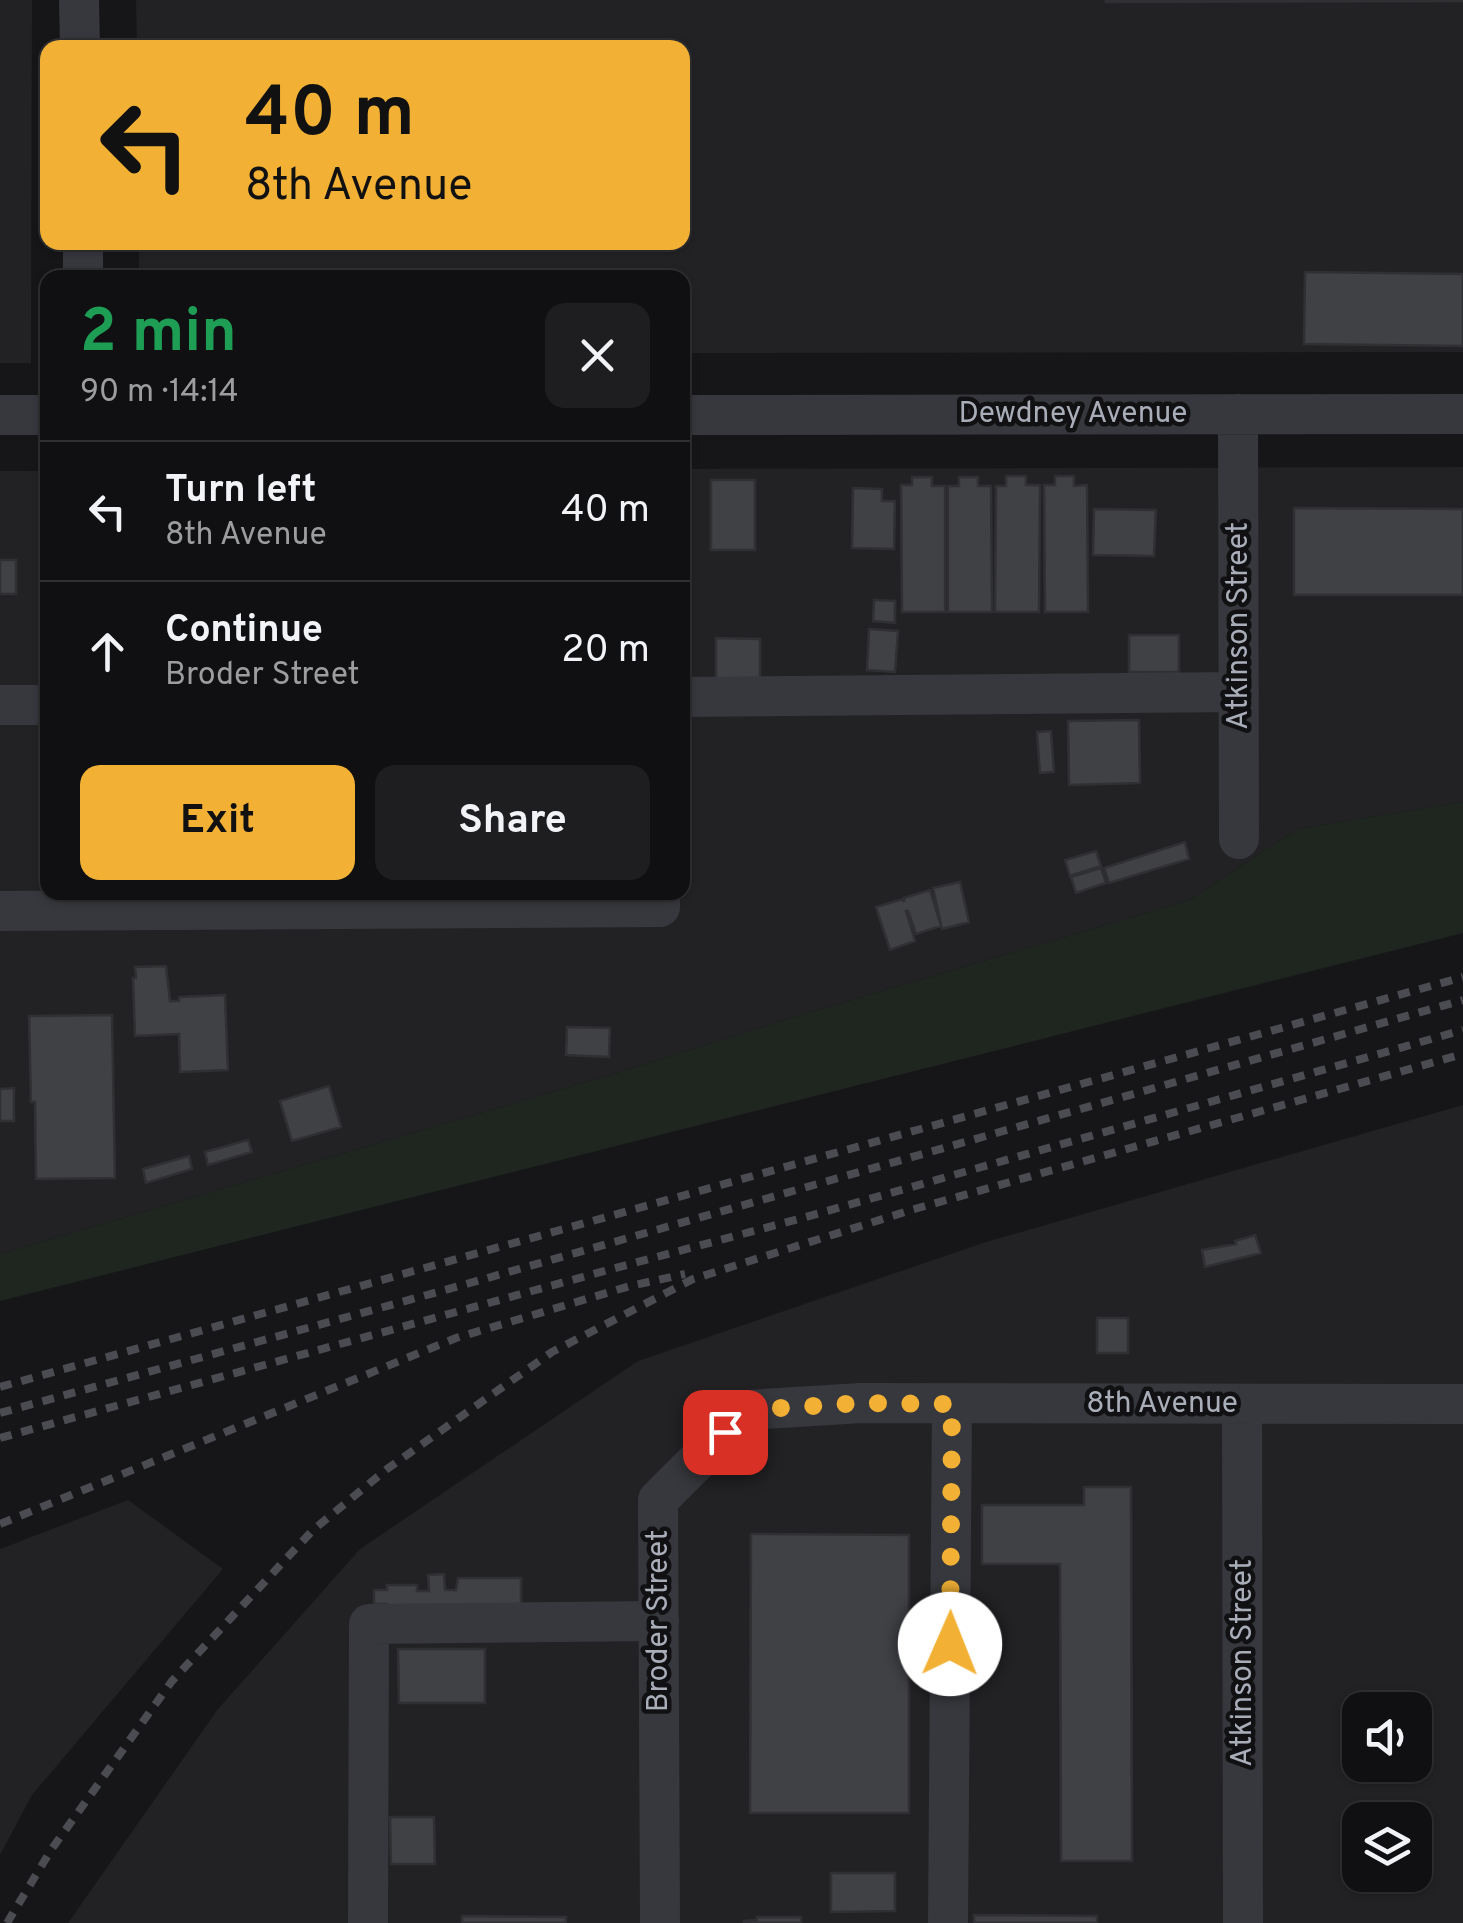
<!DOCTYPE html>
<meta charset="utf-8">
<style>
:root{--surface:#101012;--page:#1e1e20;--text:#f1f3f6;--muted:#9c9d9f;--line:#303032;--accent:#f2b134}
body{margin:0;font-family:Overpass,sans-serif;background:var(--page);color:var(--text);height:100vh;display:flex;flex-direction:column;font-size:38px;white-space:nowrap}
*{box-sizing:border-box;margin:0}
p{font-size:32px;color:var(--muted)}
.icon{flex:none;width:55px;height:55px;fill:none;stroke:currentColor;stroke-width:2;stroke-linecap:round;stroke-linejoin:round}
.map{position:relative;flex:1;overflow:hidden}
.side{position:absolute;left:40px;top:270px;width:650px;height:630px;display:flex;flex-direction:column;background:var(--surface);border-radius:20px;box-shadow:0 2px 8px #0004,0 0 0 2px var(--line)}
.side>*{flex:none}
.banner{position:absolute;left:40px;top:40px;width:650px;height:210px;border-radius:20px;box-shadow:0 2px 8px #0004,0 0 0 2px var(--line);background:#f2b134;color:#111;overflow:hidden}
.controls{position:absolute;left:1342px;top:1692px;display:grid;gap:20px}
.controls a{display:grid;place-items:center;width:90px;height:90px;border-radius:20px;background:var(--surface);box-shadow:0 2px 8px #0004,0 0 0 2px var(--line);font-size:50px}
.pin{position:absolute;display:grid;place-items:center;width:85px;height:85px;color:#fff;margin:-42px;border-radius:20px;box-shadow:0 5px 15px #0006}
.me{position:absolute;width:110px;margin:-55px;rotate:1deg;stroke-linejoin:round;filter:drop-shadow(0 0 8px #0008)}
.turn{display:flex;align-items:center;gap:35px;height:210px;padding:0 40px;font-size:45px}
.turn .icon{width:130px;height:130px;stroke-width:2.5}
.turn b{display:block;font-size:70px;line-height:85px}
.round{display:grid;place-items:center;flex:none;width:105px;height:105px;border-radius:20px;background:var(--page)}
.summary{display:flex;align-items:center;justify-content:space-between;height:170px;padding:0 40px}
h1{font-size:60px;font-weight:700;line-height:75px;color:#1e9e55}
.button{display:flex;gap:20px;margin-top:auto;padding:20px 40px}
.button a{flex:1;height:115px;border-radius:20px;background:var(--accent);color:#111;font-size:40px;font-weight:700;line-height:115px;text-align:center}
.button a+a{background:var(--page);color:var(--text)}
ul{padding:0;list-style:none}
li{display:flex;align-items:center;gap:30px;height:140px;padding:0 40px;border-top:2px solid var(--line)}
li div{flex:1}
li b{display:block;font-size:38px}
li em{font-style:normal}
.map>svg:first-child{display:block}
.built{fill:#222225;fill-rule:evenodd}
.green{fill:#1e261f}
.building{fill:#404145;stroke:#303034;stroke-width:2.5}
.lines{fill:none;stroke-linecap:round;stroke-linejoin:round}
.minor{stroke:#37383d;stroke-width:40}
.rail{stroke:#4a4c52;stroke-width:8;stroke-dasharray:12 10;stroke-linecap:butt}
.route{stroke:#f2b134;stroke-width:18;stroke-dasharray:0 32.4}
.labels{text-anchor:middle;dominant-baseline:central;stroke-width:9;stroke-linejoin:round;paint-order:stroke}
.street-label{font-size:30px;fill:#a8adb8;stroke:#111113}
</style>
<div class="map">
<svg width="1463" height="1923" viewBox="0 0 1463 1923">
<rect width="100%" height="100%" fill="#161618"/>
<!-- built -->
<path class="built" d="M0 0H32L31 363H0Z
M136 0H1463V352L683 353 682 278 139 277V243L682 242V48L137 47Z
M1463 467V802L1298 829 1190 900 791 1018 617 1073 0 1254V471H47L48 892H682L683 469Z
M1463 1105V1923H68L218 1709 360 1549 638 1361 986 1242ZM1360 1710H1415V1765H1360ZM1360 1820H1415V1875H1360Z
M128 1500 223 1569 32 1795 0 1855V1549Z"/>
<!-- green -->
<path class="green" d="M1463 802V933L0 1301V1254L617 1073 791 1018 1190 900 1298 829Z"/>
<!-- building -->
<path class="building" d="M1106 0H1463V1L1106 2Z
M1305 272 1463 274V346L1304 344Z
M1006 476H1026V485H1040L1039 612H995L996 486H1006Z
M1055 476H1074V486L1087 485 1088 612H1045L1044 485H1055Z
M912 477H932V486H945V612H902L901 485H912Z
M959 477H978V486H991L992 612H948V486H959Z
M711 480H755V550H711Z
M853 488 882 489V501H895L894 549 852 548Z
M1294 508 1463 509V595H1294Z
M1094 509 1156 510 1154 556 1093 555Z
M0 560H16V594H0Z
M874 600 895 601V623L873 621Z
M869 629 898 631 895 672 867 670Z
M1129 635H1179V672H1129Z
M716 638 760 639V682H716Z
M1139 720 1140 783 1069 785 1068 721Z
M1051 731 1054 772 1040 773 1037 732Z
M1185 842 1189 859 1109 883 1104 868Z
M1096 851 1101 866 1070 876 1065 860Z
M1101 868 1106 883 1076 893 1071 877Z
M960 882 969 922 942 929 933 888Z
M930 890 941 926 916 934 908 911H906L915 941 890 950 876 907 903 899 904 902V898Z
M166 966 170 1001H179V997L225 995 228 1070 180 1072 179 1034 135 1036 133 978H136L135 967Z
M112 1015 115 1178 36 1179 35 1102H31L29 1016Z
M567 1027 610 1028 609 1057 566 1055Z
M329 1086 341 1127 292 1141 280 1101Z
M14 1088V1121H0V1089Z
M248 1140 252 1152 208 1165 205 1152Z
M189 1156 192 1169 146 1183 143 1169Z
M1255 1235 1261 1253 1205 1267 1202 1250 1236 1244 1235 1241Z
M1097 1318H1128V1353H1097Z
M1084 1487H1131L1132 1861H1061L1060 1564H982V1505H1084Z
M751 1534 909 1535V1813H750Z
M444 1574 445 1590H456L458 1578H521V1604L387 1607V1604H374V1590H387V1585H417V1591H429L428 1575Z
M398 1649H485V1703H399Z
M390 1817H434L435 1864H391Z
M831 1873H895V1911L831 1912Z
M974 1915 1097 1916V1923H974Z
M462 1916 566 1917V1923H462Z
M757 1917H801V1923H744V1921L757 1920Z"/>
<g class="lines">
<!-- minor -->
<path class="minor" d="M79 0 80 48
M83 242V278
M1238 414 1239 839
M0 415H48
M682 415 1463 414
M682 697 1239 692
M0 705H48
M0 911 660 907V892
M1242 1404 1243 1923
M368 1923 369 1624 659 1621
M660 1923 658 1500 748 1410 861 1403 1463 1404
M948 1923 952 1404"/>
<!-- rail -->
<path class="rail" d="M0 1387 1463 977
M0 1413 463 1285 1463 1000
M0 1438 608 1270 806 1217 1463 1030
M0 1524 456 1338 630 1286 685 1274
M7 1923 51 1850 172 1681 313 1530 387 1469 552 1352 693 1279 911 1210 1463 1054"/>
</g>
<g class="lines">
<!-- route -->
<path class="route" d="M725 1432 748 1410 861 1403 952 1404 950 1644"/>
</g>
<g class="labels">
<!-- street labels -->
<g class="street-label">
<text x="1073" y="414">Dewdney Avenue</text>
<text transform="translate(1239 626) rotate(-90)">Atkinson Street</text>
<text x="1162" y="1404">8th Avenue</text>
<text transform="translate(659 1621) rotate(-90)">Broder Street</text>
<text transform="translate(1243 1663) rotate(-90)">Atkinson Street</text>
</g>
</g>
</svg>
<div class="controls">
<a><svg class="icon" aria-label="sound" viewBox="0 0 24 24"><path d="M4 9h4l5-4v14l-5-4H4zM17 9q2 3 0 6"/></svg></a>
<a><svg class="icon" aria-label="layers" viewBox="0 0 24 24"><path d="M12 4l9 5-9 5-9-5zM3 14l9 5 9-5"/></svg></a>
</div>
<div class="pin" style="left:725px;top:1432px;background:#d93025"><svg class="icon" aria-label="arrive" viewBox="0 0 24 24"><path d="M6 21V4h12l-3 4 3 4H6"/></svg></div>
<svg class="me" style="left:950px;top:1644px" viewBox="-20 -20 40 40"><circle r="19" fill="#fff"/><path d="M0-13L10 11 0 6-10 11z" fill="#f2b134"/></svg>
<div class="banner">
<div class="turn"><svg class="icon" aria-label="left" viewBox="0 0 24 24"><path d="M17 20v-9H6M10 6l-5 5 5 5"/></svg><div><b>40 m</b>8th Avenue</div></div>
</div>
<section class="side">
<div class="summary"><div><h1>2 min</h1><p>90 m · 14:14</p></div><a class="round"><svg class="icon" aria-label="close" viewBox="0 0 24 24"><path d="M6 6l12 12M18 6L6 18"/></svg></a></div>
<ul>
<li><svg class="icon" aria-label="left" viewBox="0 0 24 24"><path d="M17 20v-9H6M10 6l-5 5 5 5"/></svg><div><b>Turn left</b><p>8th Avenue</p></div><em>40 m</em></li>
<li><svg class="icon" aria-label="ahead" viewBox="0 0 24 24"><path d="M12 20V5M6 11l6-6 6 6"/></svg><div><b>Continue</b><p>Broder Street</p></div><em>20 m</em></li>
</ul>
<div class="button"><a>Exit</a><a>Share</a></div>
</section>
</div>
